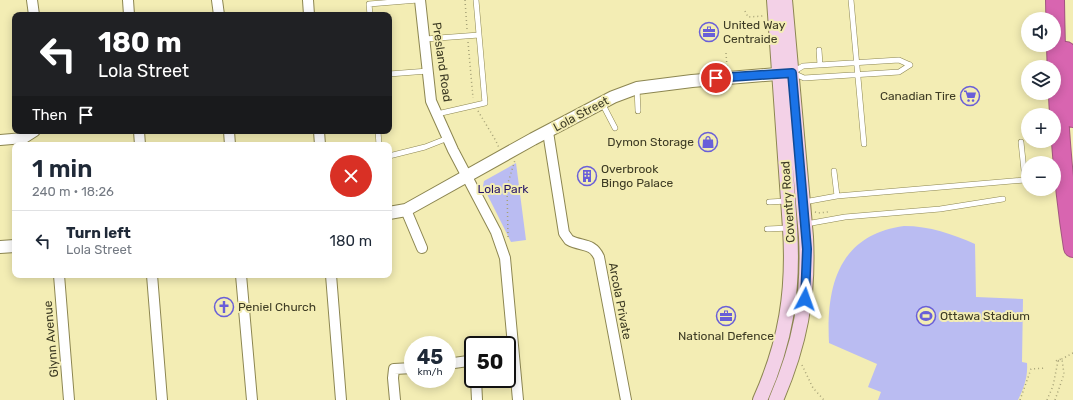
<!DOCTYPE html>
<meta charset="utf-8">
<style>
:root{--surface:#fff;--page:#f2f2f3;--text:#1f2937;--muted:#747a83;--line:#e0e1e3}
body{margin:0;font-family:Rubik,sans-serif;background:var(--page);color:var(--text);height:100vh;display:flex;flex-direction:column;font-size:15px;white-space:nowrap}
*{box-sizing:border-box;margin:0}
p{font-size:13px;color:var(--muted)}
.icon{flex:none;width:22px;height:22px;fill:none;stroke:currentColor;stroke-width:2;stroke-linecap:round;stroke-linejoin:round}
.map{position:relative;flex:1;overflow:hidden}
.drawer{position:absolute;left:12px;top:142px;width:380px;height:136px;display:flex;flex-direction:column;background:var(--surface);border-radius:8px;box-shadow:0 2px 10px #0003}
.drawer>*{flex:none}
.banner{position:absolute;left:12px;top:12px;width:380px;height:122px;border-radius:8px;box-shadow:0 2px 10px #0003;background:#202124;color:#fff;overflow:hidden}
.tools{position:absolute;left:1021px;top:12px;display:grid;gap:8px}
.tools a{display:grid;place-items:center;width:40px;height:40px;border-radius:50%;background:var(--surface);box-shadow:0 2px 10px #0003;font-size:20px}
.speed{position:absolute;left:404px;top:336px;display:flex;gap:8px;font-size:20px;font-weight:700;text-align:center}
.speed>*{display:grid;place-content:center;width:52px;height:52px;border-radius:50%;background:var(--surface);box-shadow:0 2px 10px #0003;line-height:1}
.speed small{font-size:10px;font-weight:400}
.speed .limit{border:2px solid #111;border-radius:6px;background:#fff;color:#111}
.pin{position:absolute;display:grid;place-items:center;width:34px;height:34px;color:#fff;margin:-17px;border:2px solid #fff;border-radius:50%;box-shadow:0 1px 4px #0007}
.me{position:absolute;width:44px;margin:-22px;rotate:4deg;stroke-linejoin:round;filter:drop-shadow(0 0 3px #0008)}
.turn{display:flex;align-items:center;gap:14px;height:84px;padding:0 20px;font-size:18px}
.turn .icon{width:52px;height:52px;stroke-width:2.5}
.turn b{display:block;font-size:28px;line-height:34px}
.then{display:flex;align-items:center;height:38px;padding:0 20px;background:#0003;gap:8px;font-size:15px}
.round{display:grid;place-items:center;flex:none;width:42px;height:42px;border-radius:21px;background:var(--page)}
.summary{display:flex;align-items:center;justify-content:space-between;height:68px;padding:0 20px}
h1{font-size:24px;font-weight:600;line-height:30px}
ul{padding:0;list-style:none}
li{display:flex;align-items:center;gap:12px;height:60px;padding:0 20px;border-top:1px solid var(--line)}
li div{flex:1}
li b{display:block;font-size:15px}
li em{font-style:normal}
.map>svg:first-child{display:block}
.green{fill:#babcf2}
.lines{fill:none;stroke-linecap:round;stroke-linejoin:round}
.service-casing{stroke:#8c8651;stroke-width:6}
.minor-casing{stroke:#8c8651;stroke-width:12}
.tertiary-casing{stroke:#8c8651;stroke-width:14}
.secondary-casing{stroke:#8c8651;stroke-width:16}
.motorway-casing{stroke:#a2567f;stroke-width:20}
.path{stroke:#a6a277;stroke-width:1.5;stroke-dasharray:1 3;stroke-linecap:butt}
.service{stroke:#fff;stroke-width:5}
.minor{stroke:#fff;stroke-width:10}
.tertiary{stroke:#fff;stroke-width:12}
.secondary{stroke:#f3d1e7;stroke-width:14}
.motorway{stroke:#d865b0;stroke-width:18}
.path-bridge{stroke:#a6a277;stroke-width:1.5;stroke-dasharray:1 3;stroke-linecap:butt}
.route-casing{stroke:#114b97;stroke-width:10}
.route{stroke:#1a73e8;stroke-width:7}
.labels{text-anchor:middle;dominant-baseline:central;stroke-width:4;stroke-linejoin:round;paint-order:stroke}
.poi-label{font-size:12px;fill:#3d3b24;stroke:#f3edb4;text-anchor:start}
.street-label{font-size:12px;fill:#3d3b24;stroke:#f3edb4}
.park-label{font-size:12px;fill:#261568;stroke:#f3edb4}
</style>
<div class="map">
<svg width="1073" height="400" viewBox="0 0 1073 400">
<rect width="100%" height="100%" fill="#f3edb4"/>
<!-- green -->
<path class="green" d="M516 163 526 240 511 242 483 186 484 181Z
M904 226C930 226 952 234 975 244L976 297 1023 299 1022 362 1027 363C1028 377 1024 388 1018 400H878L881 392 868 387 877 364 829 343C826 285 839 235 904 226Z"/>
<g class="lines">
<!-- service casing -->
<g class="service-casing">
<path id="service" d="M851 0 864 144
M370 15 369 4 418 0
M425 39 479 35
M819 50 820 65
M793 72 803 66 899 60 910 65
M793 73 804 78 899 72 910 65
M389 74 428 71
M637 88 638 111
M602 103 615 128
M437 114 485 103 476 0
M378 131 379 145
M389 156 425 147 448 138
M834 171 837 196
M769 202 787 201
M804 202 837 196 1025 180 1021 142
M806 224 845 217 940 209 1003 199
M767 229 790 228"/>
</g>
<!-- minor casing -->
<g class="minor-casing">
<path id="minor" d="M32 0 34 15
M128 0 129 15
M217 0 219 15
M308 0 309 15
M420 0 431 101 453 150 496 232 505 258 518 400
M139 131 140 145
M229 131 230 145
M319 131 320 145
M548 132 564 233 569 240C581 247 592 242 599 257L626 400
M0 140 24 138 35 131
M406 210 422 248
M59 275 69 400
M152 275 162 400
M241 275 252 400
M331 275 341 400
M447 364 468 361 473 363
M476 379 477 400
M395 400 393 378 394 369 413 368"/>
</g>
<!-- tertiary casing -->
<g class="tertiary-casing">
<path id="tertiary" d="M389 213 406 210 533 139 613 97 637 88 692 81 789 73
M0 247 15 246"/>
</g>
<!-- secondary casing -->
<g class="secondary-casing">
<path id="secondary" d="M760 400C786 342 794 291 790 228L774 0
M776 400C800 344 809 298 806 237L785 0"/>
</g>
<!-- motorway casing -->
<g class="motorway-casing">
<path id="motorway" d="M1055 0C1056 83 1060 166 1073 248
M1066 51 1073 118"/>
</g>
<!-- path -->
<path class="path" d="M465 0 467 29
M745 11 748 17 763 16
M468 42 473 98
M726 53 727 67
M478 111 496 141 499 148
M815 212 818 213 828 212
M508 237 507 186 515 160
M802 365 813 388 824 400
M1020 400 1031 369 1045 368
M1047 400 1053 386 1058 361
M1055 400 1064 374 1062 359 1058 360 1055 361"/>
<!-- service -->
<use href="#service" class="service"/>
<!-- minor -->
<use href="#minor" class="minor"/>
<!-- tertiary -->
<use href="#tertiary" class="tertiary"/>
<!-- secondary -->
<use href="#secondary" class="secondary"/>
<!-- motorway -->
<use href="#motorway" class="motorway"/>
<!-- path-bridge -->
<path class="path-bridge" d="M1058 361 1073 353"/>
</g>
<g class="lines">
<!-- route casing -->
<g class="route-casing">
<path id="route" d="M716 78 792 73 807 249 805 299"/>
</g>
<!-- route -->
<use href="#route" class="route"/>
</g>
<!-- icons -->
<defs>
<g id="office-ring" transform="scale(1)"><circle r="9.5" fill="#f3edb4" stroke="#695fd8" stroke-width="1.5"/><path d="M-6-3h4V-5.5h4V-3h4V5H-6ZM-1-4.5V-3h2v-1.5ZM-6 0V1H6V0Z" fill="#695fd8"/></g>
<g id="supermarket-ring" transform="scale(1)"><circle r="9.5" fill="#f3edb4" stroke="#695fd8" stroke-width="1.5"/><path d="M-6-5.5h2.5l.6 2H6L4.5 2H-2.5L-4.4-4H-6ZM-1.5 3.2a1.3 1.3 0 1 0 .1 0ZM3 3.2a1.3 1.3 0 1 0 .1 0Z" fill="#695fd8"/></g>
<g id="shop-ring" transform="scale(1)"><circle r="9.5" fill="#f3edb4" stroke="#695fd8" stroke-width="1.5"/><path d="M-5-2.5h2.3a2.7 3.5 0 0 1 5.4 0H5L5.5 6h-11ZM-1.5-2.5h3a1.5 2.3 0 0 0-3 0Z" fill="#695fd8"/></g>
<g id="building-ring" transform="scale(1)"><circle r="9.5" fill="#f3edb4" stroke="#695fd8" stroke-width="1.5"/><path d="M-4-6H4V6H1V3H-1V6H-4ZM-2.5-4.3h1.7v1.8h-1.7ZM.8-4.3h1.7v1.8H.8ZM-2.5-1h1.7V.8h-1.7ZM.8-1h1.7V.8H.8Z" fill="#695fd8"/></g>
<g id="church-ring" transform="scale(1)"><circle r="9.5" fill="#f3edb4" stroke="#695fd8" stroke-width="1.5"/><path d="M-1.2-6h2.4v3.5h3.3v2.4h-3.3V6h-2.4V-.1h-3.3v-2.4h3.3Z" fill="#695fd8"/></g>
<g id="stadium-ring" transform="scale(1)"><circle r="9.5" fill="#f3edb4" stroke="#695fd8" stroke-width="1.5"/><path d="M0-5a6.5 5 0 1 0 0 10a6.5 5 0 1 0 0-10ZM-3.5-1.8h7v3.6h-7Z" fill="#695fd8"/></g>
</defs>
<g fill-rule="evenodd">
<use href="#office-ring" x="709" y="32"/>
<use href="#supermarket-ring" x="970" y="96"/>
<use href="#shop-ring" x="708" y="142"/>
<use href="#building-ring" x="587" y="176"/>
<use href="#church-ring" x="224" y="307"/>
<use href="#office-ring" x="726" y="316"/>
<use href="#stadium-ring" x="926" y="316"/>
</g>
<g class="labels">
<!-- poi labels -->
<g class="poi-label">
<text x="723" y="25">United Way<tspan x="723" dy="14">Centraide</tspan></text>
<text x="956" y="96" text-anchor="end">Canadian Tire</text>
<text x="694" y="142" text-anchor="end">Dymon Storage</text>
<text x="601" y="169">Overbrook<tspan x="601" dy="14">Bingo Palace</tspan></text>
<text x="238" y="307">Peniel Church</text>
<text x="940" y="316">Ottawa Stadium</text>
<text x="726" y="336" text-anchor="middle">National Defence</text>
</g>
<!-- street labels -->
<g class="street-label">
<text transform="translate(442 62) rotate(82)">Presland Road</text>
<text transform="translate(581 114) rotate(-28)">Lola Street</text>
<text transform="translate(788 202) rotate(-94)">Coventry Road</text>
<text transform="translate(620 301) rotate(79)">Arcola Private</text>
<text transform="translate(51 339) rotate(-95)">Glynn Avenue</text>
</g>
<!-- park labels -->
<g class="park-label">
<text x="503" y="189">Lola Park</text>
</g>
</g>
</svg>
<div class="tools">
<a><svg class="icon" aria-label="sound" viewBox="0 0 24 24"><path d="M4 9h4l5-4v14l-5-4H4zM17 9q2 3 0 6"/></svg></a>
<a><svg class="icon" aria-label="layers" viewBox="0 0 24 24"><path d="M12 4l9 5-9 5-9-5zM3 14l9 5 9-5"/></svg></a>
<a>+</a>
<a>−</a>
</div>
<div class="speed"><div>45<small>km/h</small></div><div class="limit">50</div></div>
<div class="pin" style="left:716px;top:78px;background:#d93025"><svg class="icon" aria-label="arrive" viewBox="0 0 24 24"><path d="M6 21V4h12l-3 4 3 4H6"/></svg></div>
<svg class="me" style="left:805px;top:299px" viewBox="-20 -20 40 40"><path d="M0-17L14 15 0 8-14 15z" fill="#1a73e8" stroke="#fff" stroke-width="4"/></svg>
<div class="banner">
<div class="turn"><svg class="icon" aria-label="left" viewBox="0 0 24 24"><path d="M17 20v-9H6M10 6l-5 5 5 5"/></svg><div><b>180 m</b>Lola Street</div></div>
<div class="then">Then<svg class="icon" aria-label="arrive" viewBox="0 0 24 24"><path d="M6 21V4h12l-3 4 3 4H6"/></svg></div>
</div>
<section class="drawer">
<div class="summary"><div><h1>1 min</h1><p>240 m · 18:26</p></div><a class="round" style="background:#d93025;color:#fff"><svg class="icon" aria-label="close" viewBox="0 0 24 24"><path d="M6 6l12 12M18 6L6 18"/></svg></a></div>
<ul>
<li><svg class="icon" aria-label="left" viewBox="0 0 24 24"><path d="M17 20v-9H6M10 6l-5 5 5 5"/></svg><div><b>Turn left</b><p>Lola Street</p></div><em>180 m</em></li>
</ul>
</section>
</div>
